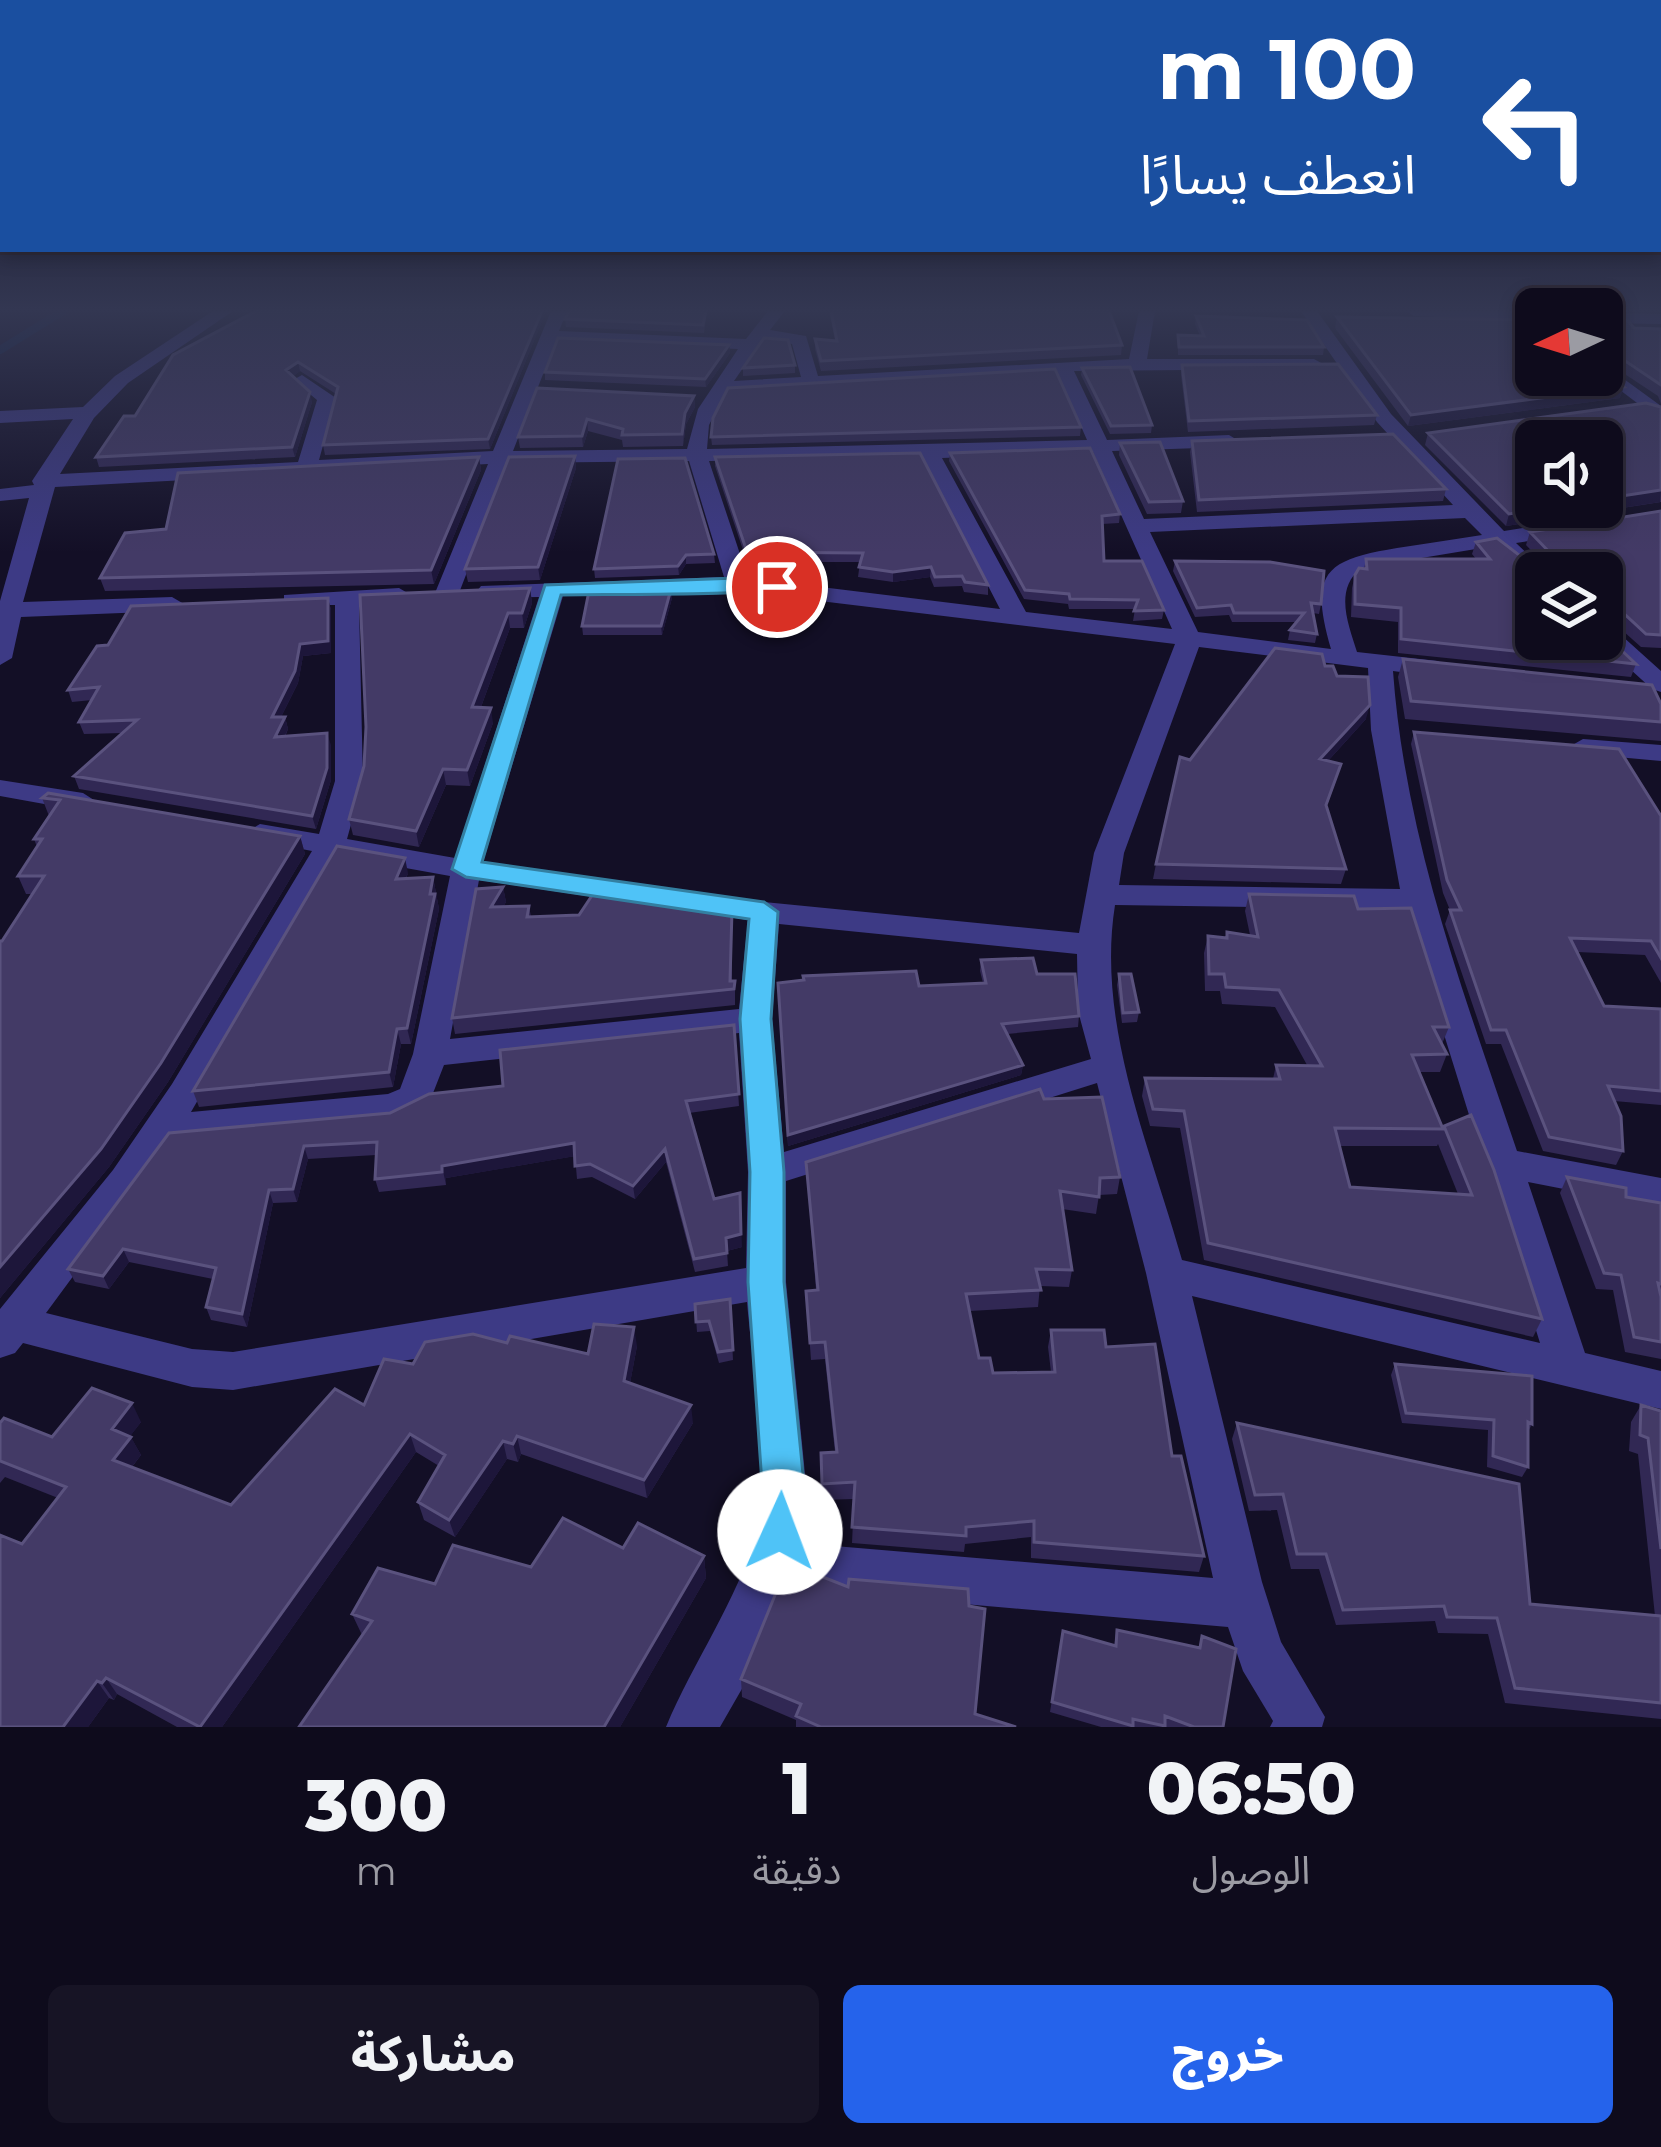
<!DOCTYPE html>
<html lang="ar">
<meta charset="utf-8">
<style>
:root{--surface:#0e0b1c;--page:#171425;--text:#f1f3f6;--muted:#9b9ba3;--line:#2e2b3b;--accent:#2563eb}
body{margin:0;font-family:Montserrat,"Noto Sans Arabic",sans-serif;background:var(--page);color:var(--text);direction:rtl;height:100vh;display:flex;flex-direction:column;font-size:45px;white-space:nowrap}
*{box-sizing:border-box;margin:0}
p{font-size:39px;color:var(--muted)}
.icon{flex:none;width:66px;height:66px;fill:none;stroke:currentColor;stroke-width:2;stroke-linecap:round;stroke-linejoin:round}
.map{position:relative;height:1727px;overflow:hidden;direction:ltr}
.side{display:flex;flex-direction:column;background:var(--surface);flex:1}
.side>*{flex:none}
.guide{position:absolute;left:0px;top:0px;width:1662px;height:252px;box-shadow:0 6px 18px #0003,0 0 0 3px var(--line);direction:rtl;background:#1a4fa0;color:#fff;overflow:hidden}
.needle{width:78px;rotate:266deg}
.fabs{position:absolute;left:1515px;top:288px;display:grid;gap:24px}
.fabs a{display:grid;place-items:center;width:108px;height:108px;border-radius:18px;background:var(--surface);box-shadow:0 6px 18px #0003,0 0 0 3px var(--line);font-size:60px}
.pin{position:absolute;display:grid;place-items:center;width:102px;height:102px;color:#fff;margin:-51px;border:6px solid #fff;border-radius:50%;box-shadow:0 3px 12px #0007}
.me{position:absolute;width:132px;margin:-66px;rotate:2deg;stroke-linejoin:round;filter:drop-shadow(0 0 9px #0008)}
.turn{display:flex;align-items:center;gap:42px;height:252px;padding:0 48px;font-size:54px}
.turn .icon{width:156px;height:156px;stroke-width:2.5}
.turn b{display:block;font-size:84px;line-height:102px}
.eta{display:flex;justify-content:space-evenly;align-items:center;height:204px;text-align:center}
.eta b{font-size:72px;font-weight:800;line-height:84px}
.primary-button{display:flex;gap:24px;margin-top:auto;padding:24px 48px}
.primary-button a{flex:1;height:138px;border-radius:18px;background:var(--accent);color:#fff;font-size:48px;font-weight:800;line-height:138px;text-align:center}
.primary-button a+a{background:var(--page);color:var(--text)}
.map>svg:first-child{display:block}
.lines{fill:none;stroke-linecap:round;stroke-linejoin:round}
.stream{stroke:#0a1f44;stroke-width:8}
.minor{fill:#3d3a85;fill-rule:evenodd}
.major{fill:#c25bff;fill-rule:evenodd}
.wall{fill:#312854;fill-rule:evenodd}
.shaded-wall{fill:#1d163a}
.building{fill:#433a66;stroke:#5a527e;stroke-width:3}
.route{fill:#4fc3f7;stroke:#337fa1;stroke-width:3}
</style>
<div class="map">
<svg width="1661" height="1727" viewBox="0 0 1661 1727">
<rect width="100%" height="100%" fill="#130f26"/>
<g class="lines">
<!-- stream -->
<path class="stream" d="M0 350 63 311"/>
<!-- minor -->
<path class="minor" d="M213 311H233L128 383 94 418 60 474 298 462 317 400 293 380 302 375 336 398 319 460 493 451 551 311H567L559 331 746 339 768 311H785L770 330 806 336 818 376 1129 359 1139 311H1155L1147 359H1314L1323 364 1314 369 1074 371 1107 440 1229 435 1239 441 1229 447 1112 451 1144 519 1453 505 1377 422 1301 311H1317L1391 414 1504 531 1566 521 1577 528 1566 535 1516 543 1548 573H1536V580L1494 546 1361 568C1334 590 1348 623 1357 652L1438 661 1451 669 1438 677 1393 671C1405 838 1464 994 1517 1151L1661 1178V1208L1528 1182 1585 1353 1661 1371V1409L1192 1296 1262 1582 1281 1642 1325 1717 1322 1727H1270L1273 1721 1243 1671 1228 1627 782 1588 743 1687 720 1727H666C693 1662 737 1601 756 1534 771 1482 752 1361 747 1302L233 1390 192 1387 23 1343 15 1353 0 1358V1309L113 1170 172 1084 312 851 250 839 245 833 260 824 319 834 335 781V605H284V595L399 588 411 595 399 602 359 604 363 781 347 839 455 858 539 597 489 598 477 591 481 586 724 577 689 461 509 463 459 593 447 600 435 593 488 464 55 487 23 602 172 597 184 604 172 611 21 617 12 658 0 665V601L29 498 0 501V489L34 485 32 481 73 419 0 423V411L83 407 115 376ZM763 339 792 344 801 377 734 381ZM556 341 738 349 698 409 687 449 513 451ZM1057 372 1087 440 707 449 709 425 726 392ZM1093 452 1172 629 1026 612 942 458ZM922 458 1000 609 748 578 709 461ZM1465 518 1482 535C1454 539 1426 544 1397 548 1324 560 1309 573 1331 649L1198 632 1150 532ZM738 591 1175 644 1094 853 1079 933 764 902 483 862 563 596ZM1199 647 1368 668 1371 730 1400 889 1119 885 1124 853ZM339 856 450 876 413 1054 400 1089 388 1094 191 1112ZM479 880 748 920 739 1009 450 1039ZM1115 905 1405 909 1540 1343 1182 1260C1150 1146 1096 1025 1115 905ZM779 924 1077 954 1078 1011 1091 1059 784 1152 772 1019ZM739 1033 748 1172 746 1268 233 1352 192 1349 46 1313 172 1142 393 1121 428 1106 444 1065ZM1097 1083 1146 1273 1213 1578 799 1543 806 1484 786 1282V1181Z
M1406 311H1536V321L1414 316Z
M1602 313 1661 314V324L1602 323Z
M1602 363 1661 406V421L1600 375Z
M1602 624 1611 626 1661 671V692L1652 689 1597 639H1602Z
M1583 739 1661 745V761L1573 753 1569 747Z
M0 780 83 793 97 802 83 811 0 796Z"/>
<!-- major -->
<path class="major" d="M1602 311H1611L1602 316Z"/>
</g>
<!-- wall -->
<path class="wall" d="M256 311H546L490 449 325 455 323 445 336 394 300 371 293 376 312 402 295 457 99 467 96 457 135 416Z
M707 311 704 333 566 327 565 319Z
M829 311H1109L1122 345 1121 355 821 371 815 349V339L835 340Z
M1196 316 1324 347 1323 355H1178V335L1200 336 1195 324Z
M1337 317 1620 398 1408 426 1335 328Z
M1602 320 1634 328 1661 329V404L1658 396 1602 359Z
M729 345 730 353 706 387 545 380V372Z
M795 365V373L743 376V368Z
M1182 365 1377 415 1374 425 1188 432 1181 375Z
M1082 368 1152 425 1151 433 1110 434 1081 375Z
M537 388 694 396 695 407 686 424 683 446 623 447 622 440 588 431 583 447 520 448 518 437Z
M1661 407V502L1506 526 1425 445 1428 433Z
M1081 427 1080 436 712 445 711 437Z
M1192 441 1446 489 1443 501 1197 512 1190 452Z
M1120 443 1183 501 1181 513 1147 514 1119 455Z
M950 453 1120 514 1119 523 1102 524 1104 561 1164 610 1162 619 1133 621 1135 609H1069L1068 604 1024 599 949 461Z
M575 456 576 468 540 580 468 582 465 569Z
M479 457 481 470 434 584 105 591 100 578 166 529Z
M715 457 988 585V595L964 592 962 586 934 587 930 577 893 582 858 577 860 562H747L715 466Z
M618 459 714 554 715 563 686 564 679 575 595 578 594 569Z
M1661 511V648L1641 647 1614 623 1602 621V573H1536L1636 664 1631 677 1398 653V622L1351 617 1352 588 1355 575 1364 569 1366 559H1476L1472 554 1476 542 1541 572 1547 567 1526 545 1530 532Z
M1175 561 1321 604 1319 614 1313 613 1317 634 1315 643 1288 640 1290 630 1297 622H1232L1229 615 1195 617 1173 571Z
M530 588 532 603 524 628H510L481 707 493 723 470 786 446 785 419 847 353 835 349 819 364 766Z
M671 589 672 598 662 635H583L582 626Z
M328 598 331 610V653L303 656 298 683 281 717H285L288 729 285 737 331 745V780L316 829 79 789 74 776 123 733 84 734 79 722 92 700 72 702 68 690 108 645Z
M1403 659 1661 704V741L1405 719 1398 677Z
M1325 666 1337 676 1366 719 1328 761 1337 778 1326 808 1346 869 1341 884 1153 879 1156 864 1190 760Z
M1414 732 1661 816V983L1645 955 1577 952 1604 1006 1661 1009V1105L1614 1101 1623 1151 1616 1165 1543 1151 1501 1044H1486L1445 924 1450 910 1443 893 1411 744Z
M42 798 300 836 305 854 168 1082 109 1167 0 1298V941H2L32 894H26L18 876 37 847 34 839 49 816Z
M408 873 406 879 433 877 439 909 411 1044H401L393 1087 199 1107 193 1091Z
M503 887 506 902 503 907 529 906 531 917 732 926V981H735V1005L455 1034 452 1018Z
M1249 894 1358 909 1449 1027 1442 1044 1447 1054 1440 1072H1420L1443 1128 1444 1126 1542 1319 1533 1337 1204 1260 1180 1128 1150 1126 1142 1096 1145 1078 1273 1079 1276 1065H1307L1275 1007 1222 1004 1220 991H1205L1204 953 1208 936 1225 938 1227 932 1250 935 1245 911ZM1438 1144 1458 1194 1350 1187 1339 1146H1437Z
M981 960 1037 974 1079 1016 1078 1027 1007 1034 1023 1065 1021 1075 788 1146 778 983 919 986 983 983 980 971Z
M1119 974 1139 1012 1137 1022 1122 1023 1117 985Z
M734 1025 739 1106 689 1113 714 1199 742 1247 727 1251 728 1266 695 1272 666 1162 635 1199 592 1177 577 1179 575 1156 446 1178V1185L379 1192 375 1179 376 1155 308 1159 297 1202 273 1203 247 1327 211 1320 206 1307 213 1279 129 1262 109 1289 75 1282 68 1269 169 1133 390 1113 503 1086Z
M1044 1099 1120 1177 1117 1194 1099 1195 1096 1214 1062 1209 1072 1270 1069 1287 1040 1286 1038 1307 970 1311 979 1358 993 1373 1051 1372 1048 1347 1051 1330 1106 1347 1172 1456 1204 1556 1199 1572 1031 1558V1537L965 1544 964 1552 852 1543 854 1499 822 1500 821 1453 835 1452 825 1359 811 1360 806 1291 816 1290 806 1162Z
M1567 1177 1626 1197 1661 1203V1359L1625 1352 1613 1290 1596 1289 1560 1193Z
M730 1299 733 1360 719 1363 710 1331 697 1332 695 1304Z
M507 1343 588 1354 637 1346 630 1383 693 1423 647 1498 521 1454 518 1462 507 1459 455 1537 424 1520 418 1502 439 1466 416 1452 222 1727H177L117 1694 114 1700 109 1698 88 1727H0L22 1544 58 1498 5 1477 0 1483V1423L52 1437 141 1422 130 1436 141 1455 132 1467 231 1505 364 1405 413 1364Z
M1395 1364 1532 1424 1528 1432V1467L1522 1477 1487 1467 1488 1430 1402 1423 1391 1375Z
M1641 1405 1661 1411V1719L1505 1703 1488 1634 1438 1633 1435 1621 1336 1625 1319 1569H1291L1277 1510 1249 1511 1232 1439 1237 1423 1530 1604 1655 1616 1638 1454 1629 1451 1631 1422Z
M623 1548 704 1556 706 1578 620 1727H299L362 1635 352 1614 435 1584Z
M1117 1630 1199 1648 1202 1636 1223 1727H1101L1050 1712 1063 1631 1114 1646Z
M741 1679 975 1714 1016 1727H796V1720L742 1697Z"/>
<!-- shaded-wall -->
<path class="shaded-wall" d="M542 311H546L490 449 488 439Z
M729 345 730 353 706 387 705 379Z
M298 362 300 371 289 380 286 370Z
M1624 387 1620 398 1408 426 1411 415Z
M310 392 312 402 295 457 292 447Z
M694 396 695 407 686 424 683 446 685 413Z
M587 419 588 431 583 447 582 436Z
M575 456 576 468 540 580 538 567Z
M479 457 481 470 434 584 431 570Z
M1661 490 1660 502 1506 526 1509 514 1552 507H1602V499Z
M686 555V564L679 575 678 566Z
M931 567 930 577 893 582V572Z
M530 588 532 603 524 628 522 613Z
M671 589 672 598 662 635 661 626Z
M328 598 331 610V653L303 656 298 683 275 729 272 717 300 644Z
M508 613 510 628 475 723 472 707Z
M1370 705 1366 719 1317 773 1320 759Z
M491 708 493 723 470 786 467 770Z
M285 717 288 729 278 750 275 737Z
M327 733 331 745V780L316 829 312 816Z
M443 769 446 785 419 847 416 831Z
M300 836 305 854 168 1082 109 1167 0 1298V1267Z
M405 858 408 873 399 894 396 879Z
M433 877 439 909 411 1044 407 1028Z
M503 887 506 902 493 923 491 907Z
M397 1029 401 1044 393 1087 389 1072Z
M1023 1065 1021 1075 788 1146V1135Z
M574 1143 576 1156 446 1178V1185L442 1166Z
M304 1146 308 1159 297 1202 293 1189Z
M665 1149 666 1162 635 1199 633 1186Z
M269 1190 273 1203 247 1327 242 1314Z
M740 1193 742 1247 727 1251 726 1238Z
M123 1249 129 1262 109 1289 103 1276Z
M634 1327 637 1346 627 1399 624 1381Z
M132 1403 141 1422 122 1447 112 1429Z
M691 1405 693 1423 647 1498 644 1480Z
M410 1434 416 1452 222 1727H200Z
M517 1436 521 1454 518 1462 513 1444Z
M131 1437 141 1455 123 1478 113 1460Z
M503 1441 507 1459 455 1537 449 1520Z
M704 1556 706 1578 620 1727H604Z
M106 1678 117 1694 114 1700 102 1683Z
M97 1681 109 1698 88 1727H63Z"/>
<!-- building -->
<path class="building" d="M256 311H542L488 439 323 445 338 387 298 362 286 370 310 392 292 447 96 457 124 416H135L173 355Z
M569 311H706L703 325 565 319Z
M831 311H1109L1122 345 821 361 815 339 837 341Z
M1196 316 1307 320 1324 347H1179L1178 335 1204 336Z
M1337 317 1536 320V375H1602V368L1624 387 1411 415Z
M1602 320 1628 321 1634 328 1661 329V385L1606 348 1602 351Z
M558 338 729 345 705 379 545 372Z
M764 338 788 340 795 365 743 368Z
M1338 364 1377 415 1189 421 1182 365Z
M1130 367 1152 425 1111 426 1082 368Z
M1055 369 1081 427 711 437 713 418 728 388Z
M537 388 694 396 685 413 682 434 622 435 623 429 587 419 582 436 518 437Z
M1646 403 1661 407V490L1602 499V441H1536V507H1552L1509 514 1428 433Z
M1393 434 1446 489 1199 500 1192 441Z
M1160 442 1183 501 1149 502 1120 443Z
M1090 448 1120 514 1102 516 1104 561H1142L1164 610 1134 611 1138 600 1070 599 1069 594 1025 590 950 453Z
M920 453 988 585 965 582 962 576 935 577 931 567 893 572 859 567 863 553 747 552 715 457Z
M575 456 538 567 465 569 509 457Z
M479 457 431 570 100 578 125 533 166 529 178 473Z
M685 458 714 554 686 555 678 566 594 569 618 459Z
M1661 511V635L1646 634 1619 609 1604 607 1602 616V573H1536V639H1602V632L1636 664 1401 639V608L1355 604V575L1359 568 1367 569 1366 559H1490L1476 542 1497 538 1541 572 1557 560 1530 532Z
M1175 561 1270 562 1324 571 1321 604 1311 603 1317 634 1290 630 1304 613H1234L1231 605 1197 608Z
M530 588 522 613H508L472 707 491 708 467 770 443 769 416 831 349 819 364 766 366 727 360 595Z
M671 589 661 626H582L589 591Z
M328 598V641L300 644 295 671 272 717H285L275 737 327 733V768L312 816 74 776 137 720 79 722 99 687 68 690 97 646 108 645 131 606Z
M1275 648 1322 654 1325 666H1333L1337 676 1368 677 1370 705 1320 759 1341 764 1326 805 1346 869 1156 864 1180 757 1190 760Z
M1403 659 1652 685 1661 704V722L1411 701Z
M1414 732 1619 749 1661 816V958L1651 941 1570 938 1604 1006 1661 1009V1091L1608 1086 1621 1116 1623 1151 1549 1137 1506 1030H1491L1450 910H1461L1447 880Z
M48 793 300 836 161 1063 101 1149 0 1267V941H2L44 876H18L42 839H34L60 800 42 798Z
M337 846 405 858 396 879 433 877 430 894H435L407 1028 397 1029 389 1072 193 1091Z
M503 887 491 907 529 906 527 917 579 915 593 894 732 910 730 981H735L734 989 452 1018 476 889Z
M1249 894 1354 896 1358 909 1411 908 1449 1027H1433L1447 1054 1412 1055 1443 1129 1335 1128 1350 1187 1472 1195 1444 1126 1471 1115 1494 1170 1542 1319 1208 1243 1184 1111 1153 1109 1145 1078 1280 1079 1276 1065 1322 1066 1279 990 1226 987 1224 974H1209L1208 936 1227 938V932L1258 937Z
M1033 958 1037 974H1075L1079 1016 1002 1024 1023 1065 788 1135 778 983 804 980 803 976 916 971 919 986 986 983 981 960Z
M1119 974H1131L1139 1012 1123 1013Z
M734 1025 739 1094 686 1101 714 1199 740 1193 741 1234 726 1238 727 1253 694 1259 665 1149 633 1186 590 1164 575 1166 574 1143 442 1166V1172L375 1179 377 1142 304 1146 293 1189 269 1190 242 1314 206 1307 216 1268 123 1249 103 1276 68 1269 169 1133 390 1113 429 1094 503 1086 500 1050Z
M1040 1089 1044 1099 1102 1097 1120 1177 1100 1178 1099 1197 1060 1191 1072 1270 1036 1269 1041 1290 966 1294 979 1358H990L993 1373 1055 1372 1051 1330H1104L1106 1347 1155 1344 1172 1456H1181L1204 1556 1034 1542V1521L966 1527V1536L852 1527 855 1482 822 1484 821 1453 837 1452 825 1342 810 1343 806 1291 818 1290 806 1162Z
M1567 1177 1626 1188V1197L1661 1203V1284L1658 1283 1661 1297V1342L1634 1337 1621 1275 1604 1273Z
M730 1299 733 1350 718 1352 709 1321 696 1322 695 1304Z
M594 1324 634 1327 624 1381 691 1405 644 1480 517 1436 513 1444 503 1441 449 1520 418 1502 445 1455 410 1434 200 1727 106 1678 102 1683 97 1681 63 1727H0V1535L22 1544 66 1487 0 1461V1423L4 1418 52 1437 92 1388 132 1403 112 1429 131 1437 113 1460 231 1505 335 1389 364 1405 384 1359 413 1364 425 1342 473 1334 507 1343 510 1336 588 1354Z
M1395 1364 1532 1376V1424L1528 1422V1467L1493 1456 1494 1420 1406 1413Z
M1641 1405 1661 1411V1549L1648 1438 1640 1435Z
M1237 1423 1519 1484 1530 1604 1661 1616V1703L1515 1688 1497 1618 1447 1617 1444 1606 1343 1610 1326 1554H1297L1283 1494 1255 1495Z
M563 1518 623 1548 638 1523 704 1556 604 1727H299L372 1621 352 1614 378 1568 435 1584 453 1545 531 1567Z
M784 1573 823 1577 848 1587 849 1579 968 1589 969 1606 985 1609 975 1714 1016 1727H821L796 1716 801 1704 741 1679Z
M1117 1630 1200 1648 1202 1636 1236 1649 1223 1727H1194L1165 1716V1726L1133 1719V1726L1052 1702 1063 1631 1116 1646Z"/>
<!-- sky -->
<linearGradient id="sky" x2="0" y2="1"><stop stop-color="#0a0815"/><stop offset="0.56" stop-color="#333752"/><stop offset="1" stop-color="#333752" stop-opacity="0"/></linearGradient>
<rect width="1661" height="553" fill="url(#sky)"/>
<!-- route -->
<path class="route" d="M738 578 777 581 788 587C777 596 592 594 561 595L482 862 764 902 778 912 771 1019 784 1172V1282L804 1484 801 1532 795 1547 780 1553 765 1547 759 1532 762 1484 748 1282 750 1172 740 1019 749 919 466 877 452 869 545 585Z"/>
</svg>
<div class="fabs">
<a><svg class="needle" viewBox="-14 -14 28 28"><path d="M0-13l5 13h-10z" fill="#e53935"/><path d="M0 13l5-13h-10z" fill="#9b9ba3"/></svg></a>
<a><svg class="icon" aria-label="sound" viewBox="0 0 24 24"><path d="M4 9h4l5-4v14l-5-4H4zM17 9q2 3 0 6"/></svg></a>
<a><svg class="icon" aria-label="layers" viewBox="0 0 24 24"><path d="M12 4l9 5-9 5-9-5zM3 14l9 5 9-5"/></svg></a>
</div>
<div class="pin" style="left:777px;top:587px;background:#d93025"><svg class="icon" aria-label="arrive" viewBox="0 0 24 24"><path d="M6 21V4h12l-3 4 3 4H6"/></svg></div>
<svg class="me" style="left:780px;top:1532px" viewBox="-20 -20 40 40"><circle r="19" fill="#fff"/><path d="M0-13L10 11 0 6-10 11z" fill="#4fc3f7"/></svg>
<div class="guide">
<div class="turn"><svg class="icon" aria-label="left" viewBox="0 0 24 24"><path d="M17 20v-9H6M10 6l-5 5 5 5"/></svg><div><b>100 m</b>انعطف يسارًا</div></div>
</div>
</div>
<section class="side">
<div class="eta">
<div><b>06:50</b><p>الوصول</p></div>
<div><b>1</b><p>دقيقة</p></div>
<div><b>300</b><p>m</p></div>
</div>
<div class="primary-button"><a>خروج</a><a>مشاركة</a></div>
</section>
